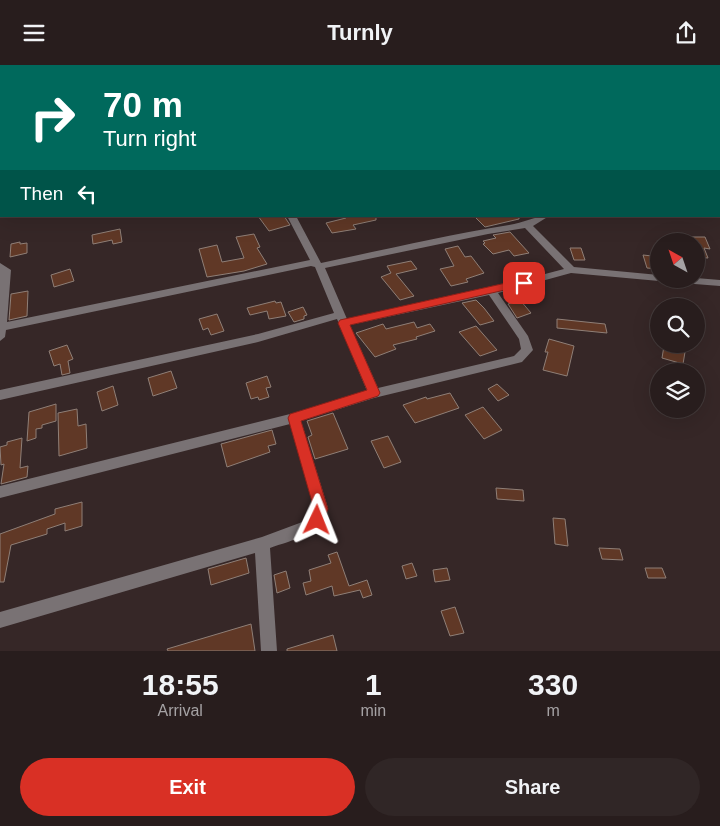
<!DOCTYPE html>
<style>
:root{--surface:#281d1d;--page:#302626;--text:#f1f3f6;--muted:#a5a2a4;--line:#443b3b;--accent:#d93025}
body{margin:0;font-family:Helvetica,sans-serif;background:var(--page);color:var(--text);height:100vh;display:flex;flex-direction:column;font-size:19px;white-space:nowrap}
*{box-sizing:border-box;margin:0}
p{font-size:16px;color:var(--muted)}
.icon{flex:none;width:28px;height:28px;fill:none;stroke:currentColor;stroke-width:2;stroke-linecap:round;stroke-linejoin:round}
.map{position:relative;height:586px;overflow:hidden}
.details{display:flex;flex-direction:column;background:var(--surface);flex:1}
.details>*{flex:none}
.guide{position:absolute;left:0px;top:0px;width:720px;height:152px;box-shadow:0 5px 20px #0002,0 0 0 1px var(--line);background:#00695c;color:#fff;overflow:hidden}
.needle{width:32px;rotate:320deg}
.tools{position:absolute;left:650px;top:168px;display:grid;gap:10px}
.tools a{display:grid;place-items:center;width:55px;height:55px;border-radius:50%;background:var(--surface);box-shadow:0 5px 20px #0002,0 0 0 1px var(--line);font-size:25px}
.pin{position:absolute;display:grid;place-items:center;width:42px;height:42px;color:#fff;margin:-21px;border-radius:10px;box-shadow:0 2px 8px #0006}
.me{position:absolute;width:55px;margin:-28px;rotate:2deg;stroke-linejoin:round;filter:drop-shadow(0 0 4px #0008)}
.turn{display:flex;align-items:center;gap:18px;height:105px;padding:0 20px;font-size:22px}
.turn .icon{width:65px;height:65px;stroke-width:2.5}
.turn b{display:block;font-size:35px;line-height:42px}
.then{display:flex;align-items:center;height:48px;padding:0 20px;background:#0003;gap:10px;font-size:19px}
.eta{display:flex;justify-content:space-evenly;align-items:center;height:85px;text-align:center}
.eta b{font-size:30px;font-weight:700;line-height:35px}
.primary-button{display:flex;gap:10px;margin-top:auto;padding:10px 20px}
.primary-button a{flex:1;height:58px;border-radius:30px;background:var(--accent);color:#fff;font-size:20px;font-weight:700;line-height:58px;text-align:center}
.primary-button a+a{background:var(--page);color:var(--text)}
header{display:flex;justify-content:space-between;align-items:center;height:65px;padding:0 20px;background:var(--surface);font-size:22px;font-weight:700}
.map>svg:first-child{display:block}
.building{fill:#603826;stroke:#8f7f77}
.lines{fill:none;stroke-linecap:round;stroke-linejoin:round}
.minor{fill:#797274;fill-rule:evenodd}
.route{fill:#d93025;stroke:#8d1f18}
</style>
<header><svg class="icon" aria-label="menu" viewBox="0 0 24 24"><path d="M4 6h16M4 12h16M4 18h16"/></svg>Turnly<svg class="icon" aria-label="share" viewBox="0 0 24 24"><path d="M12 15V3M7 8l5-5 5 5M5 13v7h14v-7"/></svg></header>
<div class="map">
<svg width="720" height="586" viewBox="0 0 720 586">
<rect width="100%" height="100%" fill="#362727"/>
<!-- building -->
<path class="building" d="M258 151H284L290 160 269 166Z
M345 151H376V155L353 160 356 164 332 168 326 158 346 153Z
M474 151H519V154L485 162Z
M120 164 122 177 113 179 112 175 93 179 92 170Z
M510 167 529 188 514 191 509 185 493 189 483 179 485 178 483 176 496 173 493 170Z
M254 169 260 182 257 183 267 199 244 206 207 212 199 184 217 180 222 197 244 193 236 172Z
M691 172H705L710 184 704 183 708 193 696 192V176H692Z
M20 177V179L27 178V188L10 192 11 179Z
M458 181 465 192 471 191 484 208 466 214 468 217 451 221 440 204 454 201 445 184Z
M570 183H581L585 195H574Z
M643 190 652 191 653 194 659 195V204L647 203Z
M411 196 417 204 396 209 414 231 400 235 381 212 391 208 387 201Z
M70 204 74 216 54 222 51 210Z
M28 226 27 251 9 255 11 229Z
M476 235 484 243 494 256 480 260 462 238Z
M520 235 531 248 517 253 508 239Z
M275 236 276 238 281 237 286 251 269 254 267 246 250 250 247 243Z
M303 242 307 250 304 251V254L294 257 288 247Z
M217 249 224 266 211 270 208 263 203 265 199 254Z
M557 254 605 259 607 268 557 263Z
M414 257 417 263 430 259 435 266 416 272 417 274 393 280 396 284 375 292 356 268 383 259 386 264Z
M476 261 497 285 480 291 459 267Z
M549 274 574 281 567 311 543 305 548 287H545Z
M67 280 73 294 68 296 70 308 62 310 60 299 54 301 49 286Z
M664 281 685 287 683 299 662 293Z
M171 306 177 323 153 331 148 313Z
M267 311 271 322 266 323 269 332 259 335 258 332 251 334 246 318Z
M497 319 509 330 498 336 488 324Z
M113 321 118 340 102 346 97 327Z
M450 328 459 343 415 358 403 340 426 332 427 334Z
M56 339V356L42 360V363L36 364V373L27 376 29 347Z
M483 342 502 365 484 374 465 350Z
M77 344 78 361 86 359 87 383 59 391 58 348Z
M333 348 348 384 315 394 308 372 312 370 307 356Z
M272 365 276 379 268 381 270 387 227 402 221 379Z
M388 371 401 397 384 403 371 376Z
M22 373 20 403 28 401 27 412 1 419 4 399 1 400 0 382 7 380V377Z
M496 423 523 425 524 436 497 434Z
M82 437V461L65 466V458L47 464V469L11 480 4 517H0V469L55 449V444Z
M553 453 565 454 568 481 555 479Z
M599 483 620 484 623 495 602 494Z
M337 487 349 521 367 515 372 530 363 533 360 525 334 531 332 521 306 530 303 518 311 516 309 505 331 498 328 490Z
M246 493 249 508 211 520 208 504Z
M412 498 417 511 406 514 402 501Z
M447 503 450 515 435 517 433 505Z
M645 503H662L666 513H648Z
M286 506 290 523 277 528 274 510Z
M455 542 464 568 450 571 441 546Z
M251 559 255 586H168L167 584Z
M333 570 337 586H287V584Z"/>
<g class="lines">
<!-- minor -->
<path class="minor" d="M220 0H226V1H220Z
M526 0H532L533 1H527Z
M719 102H720V107H719Z
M287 151H296L321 198C383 185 446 170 509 160 523 158 535 151 549 151L533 161 574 202 659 210V214H663L659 216 571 208 498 228 528 271 533 285 522 297 374 333 301 356 328 443C324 470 291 475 270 483L277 586H261L255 488 0 563V547L262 472 305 456 313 447 314 443 290 359 0 433V421L294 348 367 326 337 254 258 277 0 335V325L258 269 334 248 315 202 311 201 6 265 5 272 0 276V198L11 205 7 257 310 195ZM525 163 564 204 492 223 347 254 325 203 488 169ZM489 230 519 274 521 284 514 291 378 323 350 260Z
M696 213 720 215V221L669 217 664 214Z"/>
</g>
<!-- route -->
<path class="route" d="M524 214 527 215V220L350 260 380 328 378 331 301 356 328 444 322 459 317 461 312 459 310 455 314 444 288 353 290 349 367 325 338 258 340 255Z"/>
</svg>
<div class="tools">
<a><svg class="needle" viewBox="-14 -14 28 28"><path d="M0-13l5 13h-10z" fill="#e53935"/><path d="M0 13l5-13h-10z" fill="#a5a2a4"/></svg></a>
<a><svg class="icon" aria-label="search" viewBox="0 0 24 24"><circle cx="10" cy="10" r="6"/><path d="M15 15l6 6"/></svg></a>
<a><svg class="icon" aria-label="layers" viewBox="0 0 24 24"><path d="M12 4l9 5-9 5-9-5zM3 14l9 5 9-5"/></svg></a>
</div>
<div class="pin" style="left:524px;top:218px;background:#d93025"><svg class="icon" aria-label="arrive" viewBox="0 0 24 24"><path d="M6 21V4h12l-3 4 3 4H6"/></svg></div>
<svg class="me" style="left:317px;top:455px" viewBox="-20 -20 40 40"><path d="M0-17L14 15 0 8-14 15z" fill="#d93025" stroke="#fff" stroke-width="4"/></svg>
<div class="guide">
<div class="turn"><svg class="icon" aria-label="right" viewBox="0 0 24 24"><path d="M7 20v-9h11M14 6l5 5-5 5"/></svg><div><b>70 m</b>Turn right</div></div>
<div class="then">Then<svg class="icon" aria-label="left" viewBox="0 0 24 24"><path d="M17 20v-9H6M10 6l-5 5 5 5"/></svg></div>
</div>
</div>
<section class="details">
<div class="eta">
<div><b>18:55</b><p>Arrival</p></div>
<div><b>1</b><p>min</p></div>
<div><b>330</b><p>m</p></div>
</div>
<div class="primary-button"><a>Exit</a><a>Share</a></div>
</section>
